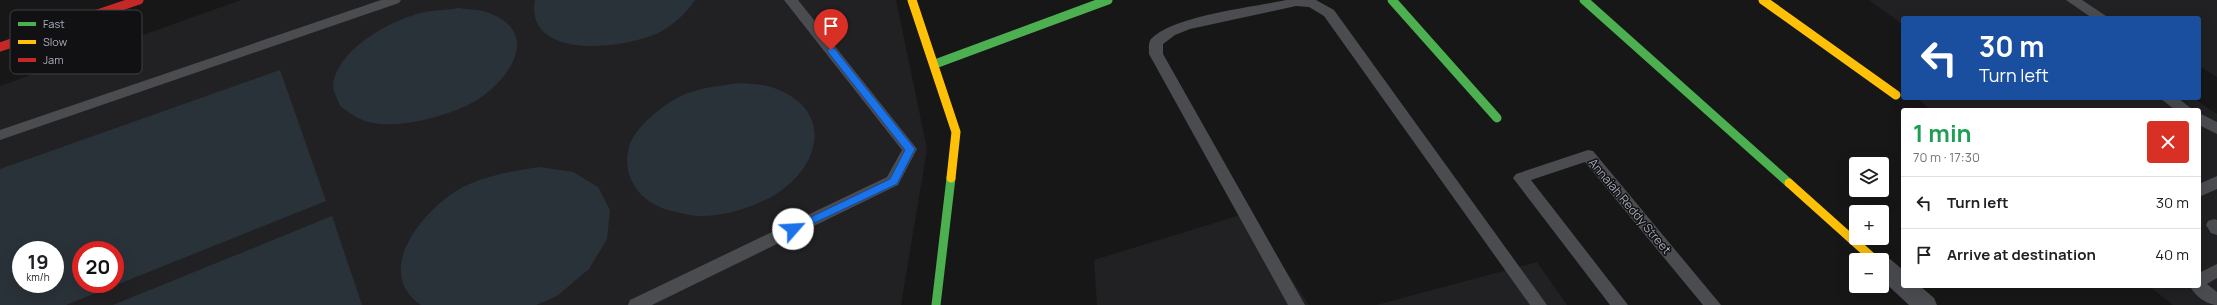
<!DOCTYPE html>
<meta charset="utf-8">
<style>
:root{--surface:#fff;--page:#f2f2f2;--text:#202124;--muted:#757577;--line:#e0e0e0}
body{margin:0;font-family:Manrope,sans-serif;background:var(--page);color:var(--text);height:100vh;display:flex;flex-direction:column;font-size:15px;white-space:nowrap}
*{box-sizing:border-box;margin:0}
p{font-size:13px;color:var(--muted)}
.icon{flex:none;width:22px;height:22px;fill:none;stroke:currentColor;stroke-width:2;stroke-linecap:round;stroke-linejoin:round}
.map{position:relative;flex:1;overflow:hidden}
.sheet{position:absolute;left:1901px;top:108px;width:300px;height:180px;display:flex;flex-direction:column;background:var(--surface);border-radius:4px;box-shadow:0 4px 16px #0002}
.sheet>*{flex:none}
.guide{position:absolute;left:1901px;top:16px;width:300px;height:84px;border-radius:4px;box-shadow:0 4px 16px #0002;background:#1a4fa0;color:#fff;overflow:hidden}
.controls{position:absolute;left:1849px;top:157px;display:grid;gap:8px}
.controls a{display:grid;place-items:center;width:40px;height:40px;border-radius:4px;background:var(--surface);box-shadow:0 4px 16px #0002;font-size:20px}
.speed{position:absolute;left:12px;top:241px;display:flex;gap:8px;font-size:20px;font-weight:700;text-align:center}
.speed>*{display:grid;place-content:center;width:52px;height:52px;border-radius:50%;background:var(--surface);box-shadow:0 4px 16px #0002;line-height:1}
.speed small{font-size:10px;font-weight:400}
.speed .limit{border:6px solid #d22;background:#fff;color:#111}
.pin{position:absolute;display:grid;place-items:center;width:34px;height:34px;color:#fff;margin:-41px -17px;border-radius:50% 50% 50% 0;rotate:-45deg;box-shadow:0 0 4px #0007}
.pin .icon{rotate:45deg}
.me{position:absolute;width:44px;margin:-22px;rotate:64deg;stroke-linejoin:round;filter:drop-shadow(0 0 3px #0008)}
.turn{display:flex;align-items:center;gap:14px;height:84px;padding:0 12px;font-size:18px}
.turn .icon{width:52px;height:52px;stroke-width:2.5}
.turn b{display:block;font-size:28px;line-height:34px}
.round{display:grid;place-items:center;flex:none;width:42px;height:42px;border-radius:4px;background:var(--page)}
.summary{display:flex;align-items:center;justify-content:space-between;height:68px;padding:0 12px}
h1{font-size:24px;font-weight:700;line-height:30px;color:#1e9e55}
ul{padding:0;list-style:none}
li{display:flex;align-items:center;gap:12px;height:52px;padding:0 12px;border-top:1px solid var(--line)}
li div{flex:1}
li b{display:block;font-size:15px}
li em{font-style:normal}
.map>svg:first-child{display:block}
.built{fill:#212123;fill-rule:evenodd}
.water{fill:#2a3239;fill-rule:evenodd}
.lines{fill:none;stroke-linecap:round;stroke-linejoin:round}
.lane{fill:#4b4c50;fill-rule:evenodd}
.street{fill:#4b4c50;fill-rule:evenodd}
.fast{stroke:#4caf50;stroke-width:9}
.slow{stroke:#ffc107;stroke-width:9}
.jam{stroke:#c62828;stroke-width:9}
.route{fill:#1a73e8;stroke:#114b97}
.labels{text-anchor:middle;dominant-baseline:central;stroke-width:3;stroke-linejoin:round;paint-order:stroke}
.street-label{font-size:12px;fill:#a8adb8;stroke:#111113}
.key{fill:#111113;stroke:#3e4045;stroke-width:1}
.key-label{font-size:11px;fill:#a8adb8}
</style>
<div class="map">
<svg width="2217" height="305" viewBox="0 0 2217 305">
<rect width="100%" height="100%" fill="#171717"/>
<!-- built -->
<path class="built" d="M241 0H896L927 149 901 305H0V86ZM21 250H55V284H21ZM81 250H115V284H81Z
M1869 0H2217V77L2199 66V18H1903V25Z
M1923 98H2193L2217 114V305H2173L2149 286H2199V110H1931L1919 100Z
M1247 213 1309 305H1097L1094 260Z
M1537 262 1567 305H1376Z"/>
<!-- water -->
<path class="water" d="M535 0H695C686 13 675 23 662 31 629 49 524 62 535 0Z
M459 8C469 10 480 9 489 13 547 35 503 89 466 106 439 118 389 132 360 119 353 116 346 110 340 106 338 100 333 91 333 86 337 48 393 19 425 12 436 10 448 10 459 8Z
M280 70 326 201 66 305H0V169ZM21 250H55V284H21ZM81 250H115V284H81Z
M741 83C751 84 764 84 774 88 833 109 822 165 776 194 755 207 726 216 701 216 693 216 685 214 677 212 645 207 620 181 629 147 634 129 657 110 672 101 692 88 718 86 741 83Z
M539 167 573 172 598 187 610 210 607 239 589 269 557 296 536 305H421C371 271 425 207 463 187 487 175 513 171 539 167Z
M332 216 362 305H113Z"/>
<g class="lines">
<!-- lane -->
<path class="lane" d="M381 0H401L399 3 0 140V130Z
M784 0H798L917 149 898 185 652 305H628L630 300 887 177 902 150Z
M1286 0H1316L1334 10 1547 305H1530L1324 16 1309 7 1296 6 1190 29 1175 35 1163 44V54L1305 305H1288L1149 54C1149 49 1148 43 1151 39 1172 16 1254 7 1286 0Z
M2066 0H2082L2109 18H2092Z
M2160 98H2178L2193 110H2175Z
M2199 113 2217 122V134L2199 125Z
M1588 150 1593 151 1721 305H1703L1585 162 1531 180 1628 305H1610L1513 178 1516 174Z
M2217 176V189L2199 197V184Z
M2214 219 2217 220V235L2211 233 2206 225 2208 221Z
M2217 264V278L2207 284 2217 292V305C2207 305 2194 295 2190 286H2199V273Z"/>
<!-- street -->
<path class="street" d="M1882 257 1890 259 1903 270V286H1920L1934 298 1937 305H1909L1882 280V260H1873Z"/>
<!-- fast -->
<path class="fast" d="M1392 0 1497 118
M1584 0 1789 183
M935 64 1108 0
M936 305 951 178"/>
<!-- slow -->
<path class="slow" d="M912 0 956 132 951 178
M1763 0 1896 95
M1789 183 1875 260"/>
<!-- jam -->
<path class="jam" d="M0 47 139 0"/>
</g>
<!-- route -->
<path class="route" d="M831 47 834 48 915 149 897 184 793 233 790 232V227L890 179 905 150 828 52 827 50Z"/>
<g class="labels">
<!-- street labels -->
<g class="street-label">
<text transform="translate(1630 206) rotate(50)">Annaiah Reddy Street</text>
</g>
</g>
<!-- legend -->
<rect x="10" y="10" width="132" height="64" rx="6" class="key"/>
<rect x="18" y="22" width="18" height="4" fill="#4caf50"/>
<rect x="18" y="40" width="18" height="4" fill="#ffc107"/>
<rect x="18" y="58" width="18" height="4" fill="#c62828"/>
<g class="key-label">
<text x="43" y="28">Fast</text>
<text x="43" y="46">Slow</text>
<text x="43" y="64">Jam</text>
</g>
</svg>
<div class="controls">
<a><svg class="icon" aria-label="layers" viewBox="0 0 24 24"><path d="M12 4l9 5-9 5-9-5zM3 14l9 5 9-5"/></svg></a>
<a>+</a>
<a>−</a>
</div>
<div class="speed"><div>19<small>km/h</small></div><div class="limit">20</div></div>
<div class="pin" style="left:831px;top:50px;background:#d93025"><svg class="icon" aria-label="arrive" viewBox="0 0 24 24"><path d="M6 21V4h12l-3 4 3 4H6"/></svg></div>
<svg class="me" style="left:793px;top:229px" viewBox="-20 -20 40 40"><circle r="19" fill="#fff"/><path d="M0-13L10 11 0 6-10 11z" fill="#1a73e8"/></svg>
<div class="guide">
<div class="turn"><svg class="icon" aria-label="left" viewBox="0 0 24 24"><path d="M17 20v-9H6M10 6l-5 5 5 5"/></svg><div><b>30 m</b>Turn left</div></div>
</div>
<section class="sheet">
<div class="summary"><div><h1>1 min</h1><p>70 m · 17:30</p></div><a class="round" style="background:#d93025;color:#fff"><svg class="icon" aria-label="close" viewBox="0 0 24 24"><path d="M6 6l12 12M18 6L6 18"/></svg></a></div>
<ul>
<li><svg class="icon" aria-label="left" viewBox="0 0 24 24"><path d="M17 20v-9H6M10 6l-5 5 5 5"/></svg><div><b>Turn left</b></div><em>30 m</em></li>
<li><svg class="icon" aria-label="arrive" viewBox="0 0 24 24"><path d="M6 21V4h12l-3 4 3 4H6"/></svg><div><b>Arrive at destination</b></div><em>40 m</em></li>
</ul>
</section>
</div>
